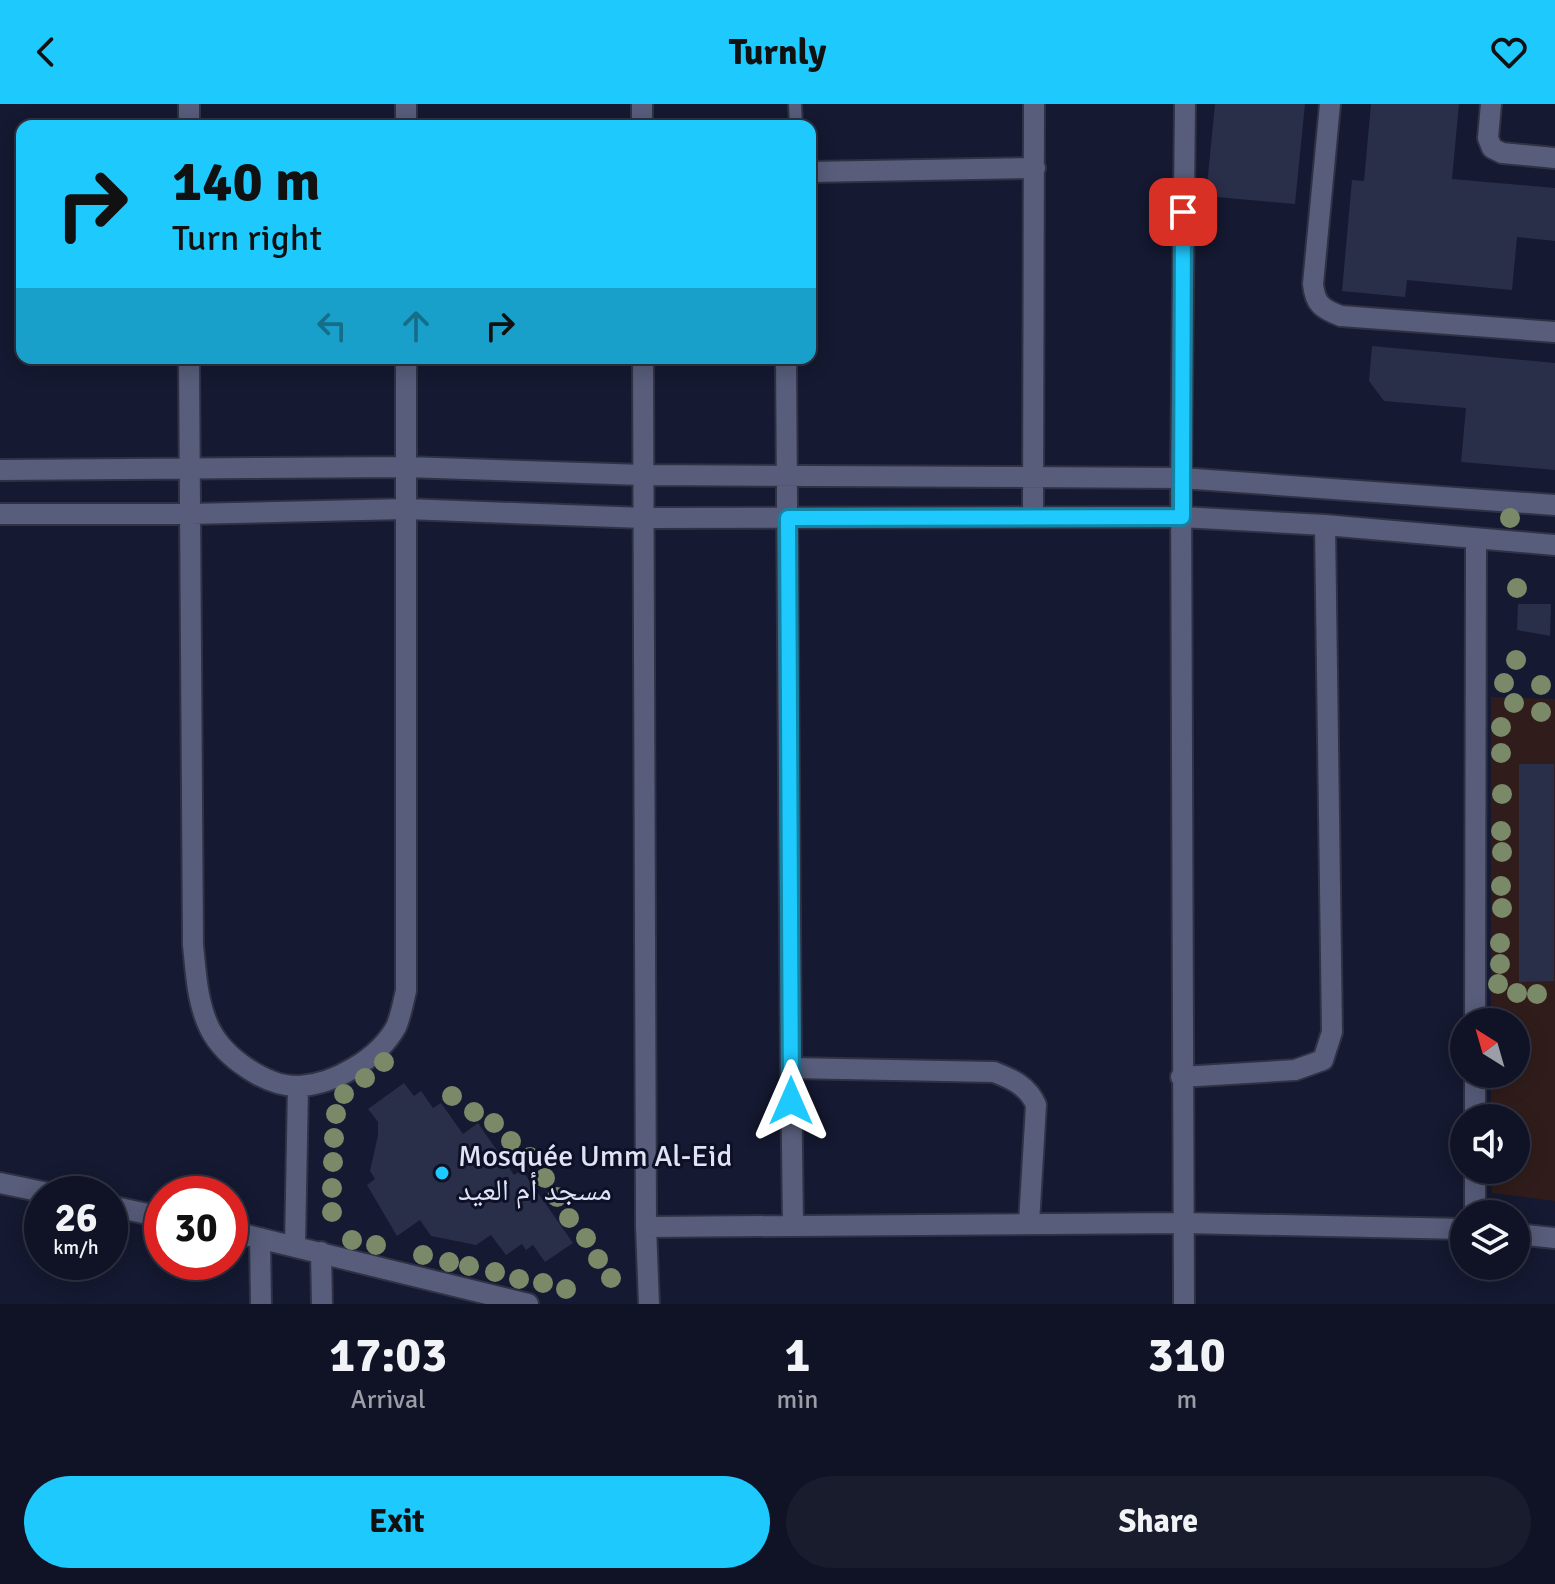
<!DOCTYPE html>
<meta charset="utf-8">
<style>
:root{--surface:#101325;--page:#191c2d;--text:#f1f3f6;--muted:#9c9ea7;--line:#303242;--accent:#1ec9fd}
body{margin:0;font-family:Signika,"Noto Naskh Arabic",sans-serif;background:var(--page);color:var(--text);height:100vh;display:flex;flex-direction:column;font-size:30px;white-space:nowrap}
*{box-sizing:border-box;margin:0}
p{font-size:26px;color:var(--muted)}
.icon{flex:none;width:44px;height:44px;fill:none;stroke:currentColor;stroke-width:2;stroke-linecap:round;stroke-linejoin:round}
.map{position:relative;height:1200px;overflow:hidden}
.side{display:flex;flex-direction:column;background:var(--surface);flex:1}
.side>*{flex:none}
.guide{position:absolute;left:16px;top:16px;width:800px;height:244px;border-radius:16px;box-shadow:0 4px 20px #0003,0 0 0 2px var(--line);background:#1ec9fd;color:#111;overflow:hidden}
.needle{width:52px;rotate:323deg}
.tools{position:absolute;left:1450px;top:904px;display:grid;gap:16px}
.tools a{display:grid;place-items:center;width:80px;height:80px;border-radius:50%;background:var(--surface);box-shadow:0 4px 20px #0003,0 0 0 2px var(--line);font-size:40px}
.speed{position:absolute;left:24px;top:1072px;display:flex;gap:16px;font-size:40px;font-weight:700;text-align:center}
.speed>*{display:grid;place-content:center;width:104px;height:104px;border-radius:50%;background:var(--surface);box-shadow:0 4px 20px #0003,0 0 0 2px var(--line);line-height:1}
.speed small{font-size:20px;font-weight:400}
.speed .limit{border:12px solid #d22;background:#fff;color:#111}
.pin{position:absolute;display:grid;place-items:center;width:68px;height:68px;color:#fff;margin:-34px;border-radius:16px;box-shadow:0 4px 12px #0006}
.me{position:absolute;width:88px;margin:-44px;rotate:0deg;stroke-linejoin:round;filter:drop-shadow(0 0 6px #0008)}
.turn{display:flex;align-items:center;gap:28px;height:168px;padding:0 24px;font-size:36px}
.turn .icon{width:104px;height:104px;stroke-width:2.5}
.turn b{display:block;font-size:56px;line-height:68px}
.lanes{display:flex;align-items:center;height:76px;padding:0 24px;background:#0003;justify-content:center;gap:40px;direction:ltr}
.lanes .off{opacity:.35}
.eta{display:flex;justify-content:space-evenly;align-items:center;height:136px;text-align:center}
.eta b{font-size:48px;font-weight:700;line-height:56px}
.primary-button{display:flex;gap:16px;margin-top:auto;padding:16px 24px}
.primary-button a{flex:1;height:92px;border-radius:48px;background:var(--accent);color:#111;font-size:32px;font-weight:700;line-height:92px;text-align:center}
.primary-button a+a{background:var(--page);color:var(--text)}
header{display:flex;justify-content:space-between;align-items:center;height:104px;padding:0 24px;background:var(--accent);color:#111;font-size:36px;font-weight:700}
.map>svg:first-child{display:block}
.education{fill:#301d1b}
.building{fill:#2a2f49}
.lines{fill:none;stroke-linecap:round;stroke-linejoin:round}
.lane-casing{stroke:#2f3144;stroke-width:16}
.street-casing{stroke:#2f3144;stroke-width:24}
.lane{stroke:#575d7a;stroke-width:12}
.street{stroke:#575d7a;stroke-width:20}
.tree{fill:#7a8a68}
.route-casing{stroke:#1483a4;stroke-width:20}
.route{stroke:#1ec9fd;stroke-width:14}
.poi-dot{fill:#1ec9fd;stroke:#0d1027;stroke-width:3}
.labels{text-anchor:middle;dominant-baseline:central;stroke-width:6;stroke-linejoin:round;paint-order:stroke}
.poi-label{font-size:30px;fill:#dfe3f4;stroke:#0d1027;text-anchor:start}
</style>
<header><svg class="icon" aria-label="back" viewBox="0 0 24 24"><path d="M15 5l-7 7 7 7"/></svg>Turnly<svg class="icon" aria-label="heart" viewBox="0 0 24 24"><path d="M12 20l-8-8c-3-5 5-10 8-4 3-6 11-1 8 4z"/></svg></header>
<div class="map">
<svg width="1555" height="1200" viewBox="0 0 1555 1200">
<rect width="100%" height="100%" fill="#151931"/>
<!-- education -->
<path class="education" d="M1491 593 1555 595V1097L1492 1089V1066H1516V1014H1491V970H1516V918H1491Z"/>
<!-- building -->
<path class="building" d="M1215 0H1305L1295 100 1206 92Z
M1371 0H1459L1452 75 1555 84V137L1517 133 1512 186 1407 176 1405 193 1342 187 1352 76 1364 77Z
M1372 242 1555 259V366L1461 358 1466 304 1384 297 1369 277Z
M1518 500H1551L1550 532 1517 526Z
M1519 660H1554V877L1519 878Z
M404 979 414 992 421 987 433 1004 441 999 463 1030 478 1019 514 1071 522 1066 573 1139 545 1158 533 1141 526 1146 522 1140 506 1151 491 1131 476 1141 431 1132 420 1116 397 1132 367 1081 375 1075 370 1067 378 1031V1018L368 1005Z"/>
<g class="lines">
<!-- lane casing -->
<g class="lane-casing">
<path id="lane" d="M795 0 796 22"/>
</g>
<!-- street casing -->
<g class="street-casing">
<path id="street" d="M189 0V22
M642 0V22
M1330 0 1313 180C1315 200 1322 205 1341 212L1555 228
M1491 0 1488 34 1492 44 1502 49 1555 54
M406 22V0
M810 68 1035 64
M189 254 193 841C196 869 197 899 210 925 224 953 267 984 300 982 335 980 379 954 396 923 401 912 403 898 406 887V254
M643 254 646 1123
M786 254 791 964
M0 366 406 363 644 371 1181 374 1555 401
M0 410H189L406 405 643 414 1182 413 1325 421 1555 441
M1033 412 1034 0
M1475 918 1476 435
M1181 973 1295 966 1323 956 1332 928 1325 421
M1475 1014V970
M0 1079 53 1090
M110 1102 162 1113
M1475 1110V1066
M793 1122 791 964 994 968C1012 975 1028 982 1036 1001L1029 1119
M230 1127 528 1200
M1516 1130 1555 1134
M260 1134 261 1200
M295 1141 298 982
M321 1148 322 1200
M649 1200 646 1123 1184 1119 1464 1125
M1184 1200 1181 374 1185 0"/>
</g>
<!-- lane -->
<use href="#lane" class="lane"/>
<!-- street -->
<use href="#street" class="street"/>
</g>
<!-- trees -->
<g class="tree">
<circle cx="1510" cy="414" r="10"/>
<circle cx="1517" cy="484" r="10"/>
<circle cx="1516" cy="556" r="10"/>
<circle cx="1504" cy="579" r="10"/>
<circle cx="1541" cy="581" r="10"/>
<circle cx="1514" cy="599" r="10"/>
<circle cx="1541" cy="608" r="10"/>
<circle cx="1501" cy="623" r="10"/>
<circle cx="1501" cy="649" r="10"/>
<circle cx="1502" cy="690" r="10"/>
<circle cx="1501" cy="727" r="10"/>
<circle cx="1502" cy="748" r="10"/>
<circle cx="1501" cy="782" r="10"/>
<circle cx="1502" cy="804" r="10"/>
<circle cx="1500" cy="839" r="10"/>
<circle cx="1500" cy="860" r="10"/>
<circle cx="1498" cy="880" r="10"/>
<circle cx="1517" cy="889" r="10"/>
<circle cx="1537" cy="890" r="10"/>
<circle cx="384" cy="958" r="10"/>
<circle cx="365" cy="974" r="10"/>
<circle cx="344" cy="990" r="10"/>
<circle cx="452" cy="992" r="10"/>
<circle cx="474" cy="1008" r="10"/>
<circle cx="336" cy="1010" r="10"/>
<circle cx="494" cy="1019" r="10"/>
<circle cx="334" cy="1034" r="10"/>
<circle cx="511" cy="1037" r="10"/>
<circle cx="530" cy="1053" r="10"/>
<circle cx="333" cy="1058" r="10"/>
<circle cx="545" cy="1074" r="10"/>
<circle cx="332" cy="1084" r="10"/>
<circle cx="557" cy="1093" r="10"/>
<circle cx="332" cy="1108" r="10"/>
<circle cx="569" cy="1114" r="10"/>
<circle cx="586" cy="1134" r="10"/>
<circle cx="352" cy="1136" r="10"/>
<circle cx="376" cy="1141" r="10"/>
<circle cx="423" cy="1151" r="10"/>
<circle cx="598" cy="1155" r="10"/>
<circle cx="449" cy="1158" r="10"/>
<circle cx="469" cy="1162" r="10"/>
<circle cx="495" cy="1168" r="10"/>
<circle cx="611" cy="1174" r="10"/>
<circle cx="519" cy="1175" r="10"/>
<circle cx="543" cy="1179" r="10"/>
<circle cx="566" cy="1185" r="10"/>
</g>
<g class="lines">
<!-- route casing -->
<g class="route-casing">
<path id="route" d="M791 997 788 414 1182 413 1183 108"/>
</g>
<!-- route -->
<use href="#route" class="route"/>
</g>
<!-- markers -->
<circle class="poi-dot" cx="442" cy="1069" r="8"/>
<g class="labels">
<!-- poi labels -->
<g class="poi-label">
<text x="458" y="1052">Mosquée Umm Al-Eid<tspan x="458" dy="34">مسجد أم العيد</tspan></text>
</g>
</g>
</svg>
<div class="tools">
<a><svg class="needle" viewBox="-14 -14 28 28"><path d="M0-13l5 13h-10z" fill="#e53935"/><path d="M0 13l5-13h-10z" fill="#9c9ea7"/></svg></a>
<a><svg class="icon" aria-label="sound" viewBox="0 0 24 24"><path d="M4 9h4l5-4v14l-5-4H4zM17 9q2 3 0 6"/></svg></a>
<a><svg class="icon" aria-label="layers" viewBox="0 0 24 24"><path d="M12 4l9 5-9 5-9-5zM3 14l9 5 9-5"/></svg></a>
</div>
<div class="speed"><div>26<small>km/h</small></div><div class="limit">30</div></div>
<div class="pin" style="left:1183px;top:108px;background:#d93025"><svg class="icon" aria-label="arrive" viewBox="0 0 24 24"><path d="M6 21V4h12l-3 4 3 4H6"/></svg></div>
<svg class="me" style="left:791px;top:997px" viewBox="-20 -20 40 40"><path d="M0-17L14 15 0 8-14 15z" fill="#1ec9fd" stroke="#fff" stroke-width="4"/></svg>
<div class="guide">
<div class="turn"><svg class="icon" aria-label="right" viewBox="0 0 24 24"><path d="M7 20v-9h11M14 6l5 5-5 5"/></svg><div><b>140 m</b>Turn right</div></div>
<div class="lanes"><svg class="icon off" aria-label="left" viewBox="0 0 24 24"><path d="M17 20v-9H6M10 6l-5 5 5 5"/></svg><svg class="icon off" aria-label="ahead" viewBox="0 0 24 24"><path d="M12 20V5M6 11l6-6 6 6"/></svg><svg class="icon" aria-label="right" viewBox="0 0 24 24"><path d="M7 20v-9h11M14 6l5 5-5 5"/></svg></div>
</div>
</div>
<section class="side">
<div class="eta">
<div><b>17:03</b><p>Arrival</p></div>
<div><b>1</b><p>min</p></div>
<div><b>310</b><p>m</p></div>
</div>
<div class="primary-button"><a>Exit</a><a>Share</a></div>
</section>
